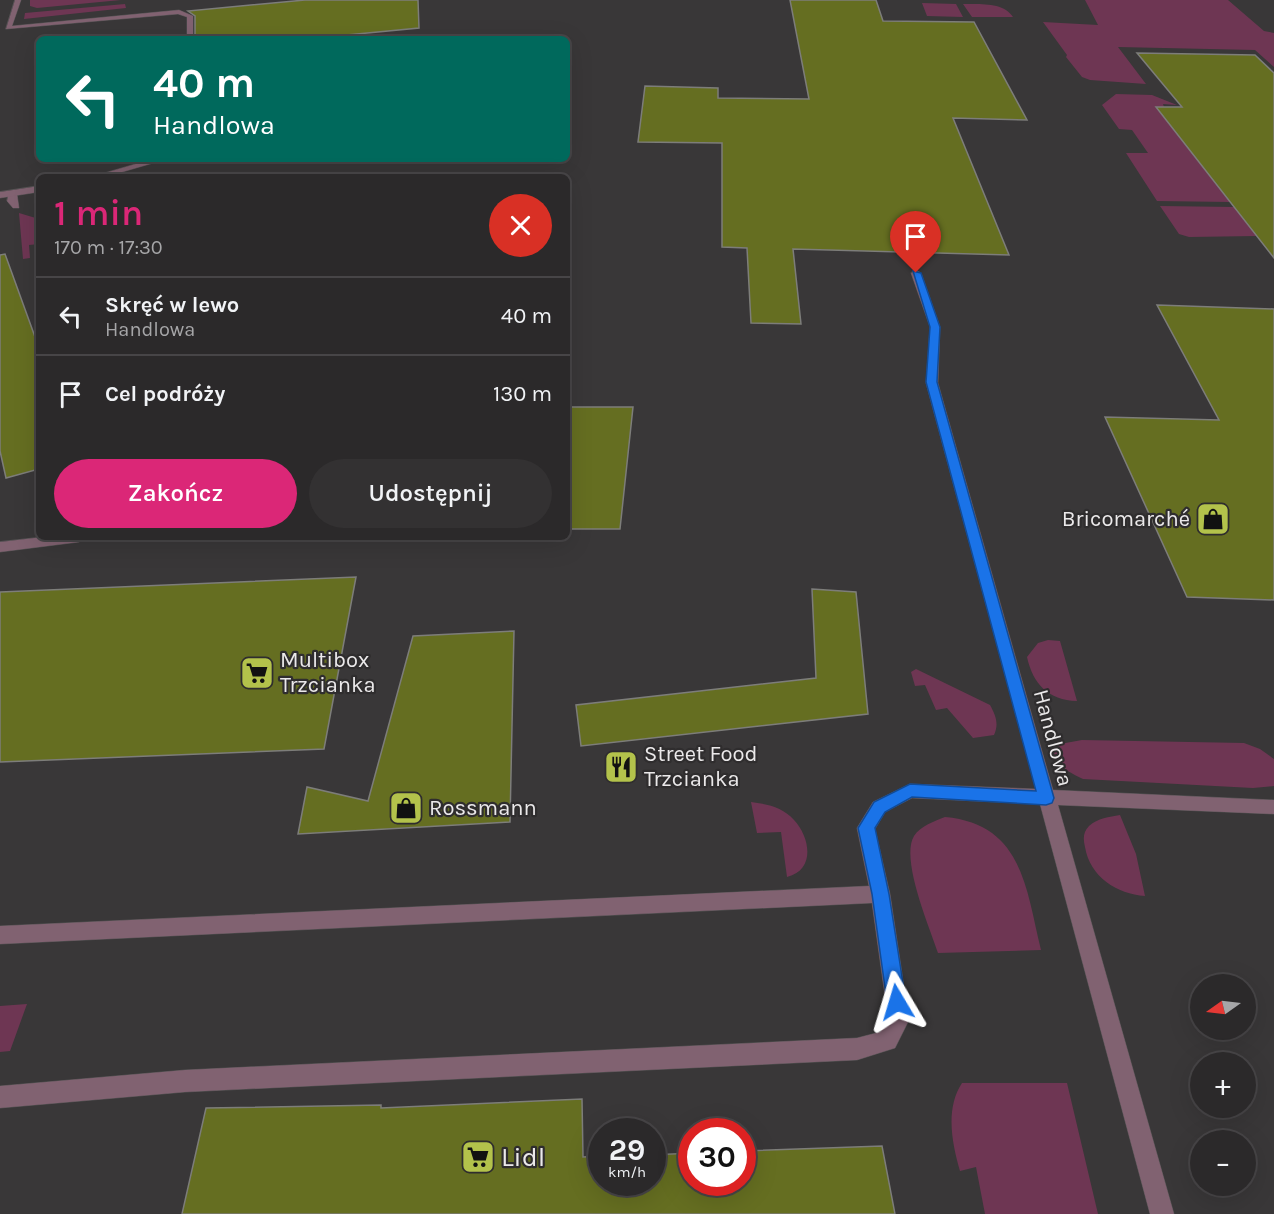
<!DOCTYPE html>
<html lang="pl">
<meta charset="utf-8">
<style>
:root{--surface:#2b292a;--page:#333132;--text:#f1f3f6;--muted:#a6a6a8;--line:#474547;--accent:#db2777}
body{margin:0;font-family:Karla,sans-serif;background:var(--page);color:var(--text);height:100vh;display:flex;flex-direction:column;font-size:22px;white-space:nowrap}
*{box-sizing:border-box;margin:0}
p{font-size:20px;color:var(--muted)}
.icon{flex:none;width:33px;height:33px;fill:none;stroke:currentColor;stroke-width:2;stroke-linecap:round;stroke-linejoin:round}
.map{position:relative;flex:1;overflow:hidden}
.sheet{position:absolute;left:36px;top:174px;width:534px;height:366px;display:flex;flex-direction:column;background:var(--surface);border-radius:9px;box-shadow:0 6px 24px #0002,0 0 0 2px var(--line)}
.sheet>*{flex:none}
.hud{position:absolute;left:36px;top:36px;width:534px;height:126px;border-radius:9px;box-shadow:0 6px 24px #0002,0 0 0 2px var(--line);background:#00695c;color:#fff;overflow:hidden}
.needle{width:39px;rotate:256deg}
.controls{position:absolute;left:1190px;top:974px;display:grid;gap:12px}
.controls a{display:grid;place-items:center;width:66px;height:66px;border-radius:50%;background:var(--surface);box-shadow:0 6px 24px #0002,0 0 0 2px var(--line);font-size:30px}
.speed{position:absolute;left:588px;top:1118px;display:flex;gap:12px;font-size:30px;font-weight:700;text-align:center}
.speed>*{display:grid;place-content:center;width:78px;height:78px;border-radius:50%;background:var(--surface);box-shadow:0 6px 24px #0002,0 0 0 2px var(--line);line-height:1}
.speed small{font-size:15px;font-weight:400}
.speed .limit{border:9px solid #d22;background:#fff;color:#111}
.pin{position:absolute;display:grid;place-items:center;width:51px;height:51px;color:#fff;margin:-62px -26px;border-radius:50% 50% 50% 0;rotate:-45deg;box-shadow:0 0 6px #0007}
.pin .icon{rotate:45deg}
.me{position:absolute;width:66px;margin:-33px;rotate:353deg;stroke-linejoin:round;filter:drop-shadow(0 0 4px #0008)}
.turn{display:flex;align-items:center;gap:21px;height:126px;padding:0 18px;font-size:27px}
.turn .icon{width:78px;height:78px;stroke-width:2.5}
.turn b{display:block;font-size:42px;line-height:51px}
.round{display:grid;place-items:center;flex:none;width:63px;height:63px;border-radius:32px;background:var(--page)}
.head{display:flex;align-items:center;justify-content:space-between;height:102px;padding:0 18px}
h1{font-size:36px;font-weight:600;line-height:45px;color:var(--accent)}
.cta{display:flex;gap:12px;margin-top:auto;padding:12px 18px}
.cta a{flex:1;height:69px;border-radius:36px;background:var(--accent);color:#fff;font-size:24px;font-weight:600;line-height:69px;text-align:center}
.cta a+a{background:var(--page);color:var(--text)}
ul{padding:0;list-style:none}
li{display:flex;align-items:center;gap:18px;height:78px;padding:0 18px;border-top:2px solid var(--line)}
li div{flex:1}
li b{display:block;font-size:22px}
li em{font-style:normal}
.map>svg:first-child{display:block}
.green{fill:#6e3653}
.building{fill:#656e21;stroke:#7d7d7a;stroke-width:1.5}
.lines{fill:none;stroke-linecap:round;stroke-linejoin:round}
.pedestrian-casing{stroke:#555354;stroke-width:1}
.minor-casing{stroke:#555354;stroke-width:1}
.pedestrian{fill:#816271;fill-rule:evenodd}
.minor{fill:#816271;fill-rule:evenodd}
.route{fill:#1a73e8;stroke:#114b97;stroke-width:1.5}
.labels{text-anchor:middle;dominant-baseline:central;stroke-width:4.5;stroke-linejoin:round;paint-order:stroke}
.poi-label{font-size:22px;fill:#ebe9ea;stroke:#2f2d2e;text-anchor:start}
.street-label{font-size:22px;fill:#ebe9ea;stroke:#2f2d2e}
.near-poi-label{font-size:27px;fill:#ebe9ea;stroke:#2f2d2e;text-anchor:start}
</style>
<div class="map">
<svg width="1274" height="1214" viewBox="0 0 1274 1214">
<rect width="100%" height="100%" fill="#393738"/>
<!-- green -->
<path class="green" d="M30 0H121L37 8 30 6Z
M1085 0H1228L1264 31 1274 33V67L1255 50 1118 47 1146 84 1090 80 1082 77 1066 57 1067 55 1043 22 1098 25Z
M922 3 956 4 963 17 927 16Z
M125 4 126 8 24 19 25 13Z
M963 4C979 4 1004 2 1013 17H972Z
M1116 94 1152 95 1177 105 1163 104 1164 107H1157L1230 202 1157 201 1126 153H1148L1132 130 1119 129 1102 105Z
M1160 206 1235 207 1257 236 1189 237 1179 234Z
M19 213 39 219V244L29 245 30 258 23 259Z
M1048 640 1060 641 1077 701C1048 700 1033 684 1027 657L1038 643Z
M916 669 990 705C996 716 999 724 994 735L973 738 947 708 936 710 925 685 915 686 911 672Z
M1082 740 1244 743 1260 749 1274 759V786L1253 788 1083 779C1069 772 1054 766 1054 749L1060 744Z
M751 802C767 804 783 807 794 820 810 837 816 870 787 877L781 832 757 833Z
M1120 815 1136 854 1145 896C1117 894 1090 877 1085 847 1083 839 1083 832 1089 826 1098 818 1109 817 1120 815Z
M945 817C1023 824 1026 889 1041 950L938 953C930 928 900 859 914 836 920 826 935 821 945 817Z
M27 1004 10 1051 0 1052V1006Z
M962 1083H1067L1098 1214H985L976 1167 960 1171C952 1143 945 1109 962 1083Z"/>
<!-- building -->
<path class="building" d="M305 0H418L419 28 305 39H195V16L188 11Z
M790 0H876L883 21 974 22 1027 120 953 118 1009 255 793 249 801 324 751 323 747 248 722 247V143L638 142 645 86 718 88V98L809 99Z
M1137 53 1255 55 1274 73V258L1156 107H1182Z
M5 254 39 348V469L6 478 0 451V255Z
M1157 305 1274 309V600L1187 597 1105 417 1219 420Z
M567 407H633L620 529H567Z
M356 577 324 749 0 762V592Z
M812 589 856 592 868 714 581 746 576 705 816 678Z
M514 631 510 822 298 834 307 787 368 801 413 636Z
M582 1099 583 1157 602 1156V1182H652V1155L692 1153V1182H742V1151L882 1146 895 1214H182L206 1108 381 1105V1108Z"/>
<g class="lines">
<!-- pedestrian casing -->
<g class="pedestrian-casing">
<path id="pedestrian" d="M9 192 17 194 19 208H13L7 201Z"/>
</g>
<!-- minor casing -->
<g class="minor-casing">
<path id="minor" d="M15 0H21L12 26 179 10 193 16V39H187V17L178 14 6 29Z
M153 159H167L105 177H91Z
M39 186V192L0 198V192Z
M916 270 921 273 940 327 938 383 1053 790 1274 800V814L1058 805 1174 1214H1150L1040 804 912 798 885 812 875 829 890 894 909 1020 895 1048 857 1060 185 1092 0 1108V1086L185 1070 857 1038 880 1032 888 1018 872 903 0 944V926L869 886 857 828 873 802 910 784 1036 789 926 383 930 327 911 273Z
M43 537H86L79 542 0 552V542Z"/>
</g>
<!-- pedestrian -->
<use href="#pedestrian" class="pedestrian"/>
<!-- minor -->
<use href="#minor" class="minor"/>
</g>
<!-- route -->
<path class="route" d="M913 271 921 273 940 327 937 382 1054 798 1052 803 1046 805 912 797 885 812 875 828 889 894 906 1002 903 1008 897 1011 890 1008 887 1002 872 894 858 828 874 802 910 784 1036 791 926 382 930 327Z"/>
<!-- icons -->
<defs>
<g id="shop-square" transform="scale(1.725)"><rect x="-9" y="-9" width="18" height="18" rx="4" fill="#b3c24b" stroke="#2f2d2e"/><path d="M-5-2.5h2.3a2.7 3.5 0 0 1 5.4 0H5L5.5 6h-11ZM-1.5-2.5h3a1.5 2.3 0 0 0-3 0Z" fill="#111"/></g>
<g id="supermarket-square" transform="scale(1.725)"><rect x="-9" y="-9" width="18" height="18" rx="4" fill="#b3c24b" stroke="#2f2d2e"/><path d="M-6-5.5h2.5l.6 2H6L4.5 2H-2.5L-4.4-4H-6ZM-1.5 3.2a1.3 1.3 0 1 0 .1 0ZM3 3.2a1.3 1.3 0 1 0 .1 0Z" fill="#111"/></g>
<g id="restaurant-square" transform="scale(1.725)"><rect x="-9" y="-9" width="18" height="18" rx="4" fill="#b3c24b" stroke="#2f2d2e"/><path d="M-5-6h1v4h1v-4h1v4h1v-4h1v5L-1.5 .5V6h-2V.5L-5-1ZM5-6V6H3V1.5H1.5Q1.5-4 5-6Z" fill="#111"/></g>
</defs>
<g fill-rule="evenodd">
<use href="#shop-square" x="1213" y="519"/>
<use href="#supermarket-square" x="257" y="673"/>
<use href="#restaurant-square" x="621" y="767"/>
<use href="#shop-square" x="406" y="808"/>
<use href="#supermarket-square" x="478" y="1157"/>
</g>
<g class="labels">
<!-- poi labels -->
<g class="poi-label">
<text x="1190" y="519" text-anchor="end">Bricomarché</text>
<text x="280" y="660">Multibox<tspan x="280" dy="25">Trzcianka</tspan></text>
<text x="644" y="754">Street Food<tspan x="644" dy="25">Trzcianka</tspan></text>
<text x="429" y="808">Rossmann</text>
</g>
<!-- street labels -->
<g class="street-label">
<text transform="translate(1053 738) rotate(75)">Handlowa</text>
</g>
<!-- near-poi labels -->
<g class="near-poi-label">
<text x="501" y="1157">Lidl</text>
</g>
</g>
</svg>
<div class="controls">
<a><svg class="needle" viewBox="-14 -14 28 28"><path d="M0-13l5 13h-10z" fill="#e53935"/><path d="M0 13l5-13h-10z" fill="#a6a6a8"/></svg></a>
<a>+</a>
<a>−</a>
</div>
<div class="speed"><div>29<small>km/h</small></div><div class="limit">30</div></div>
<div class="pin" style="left:916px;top:273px;background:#d93025"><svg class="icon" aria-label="arrive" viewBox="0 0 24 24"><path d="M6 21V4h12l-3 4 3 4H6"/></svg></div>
<svg class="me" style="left:897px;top:1002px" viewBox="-20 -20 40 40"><path d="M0-17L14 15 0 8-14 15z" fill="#1a73e8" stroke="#fff" stroke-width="4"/></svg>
<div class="hud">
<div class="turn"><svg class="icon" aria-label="left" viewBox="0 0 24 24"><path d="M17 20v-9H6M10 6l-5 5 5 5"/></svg><div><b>40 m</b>Handlowa</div></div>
</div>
<section class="sheet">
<div class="head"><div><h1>1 min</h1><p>170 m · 17:30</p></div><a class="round" style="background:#d93025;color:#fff"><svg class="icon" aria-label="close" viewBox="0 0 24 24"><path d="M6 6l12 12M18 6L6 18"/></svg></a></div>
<ul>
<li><svg class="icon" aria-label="left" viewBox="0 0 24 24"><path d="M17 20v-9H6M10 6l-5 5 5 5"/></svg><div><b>Skręć w lewo</b><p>Handlowa</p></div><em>40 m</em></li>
<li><svg class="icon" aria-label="arrive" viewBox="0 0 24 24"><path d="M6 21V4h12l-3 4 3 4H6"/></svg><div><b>Cel podróży</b></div><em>130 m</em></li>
</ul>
<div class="cta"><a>Zakończ</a><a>Udostępnij</a></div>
</section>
</div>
